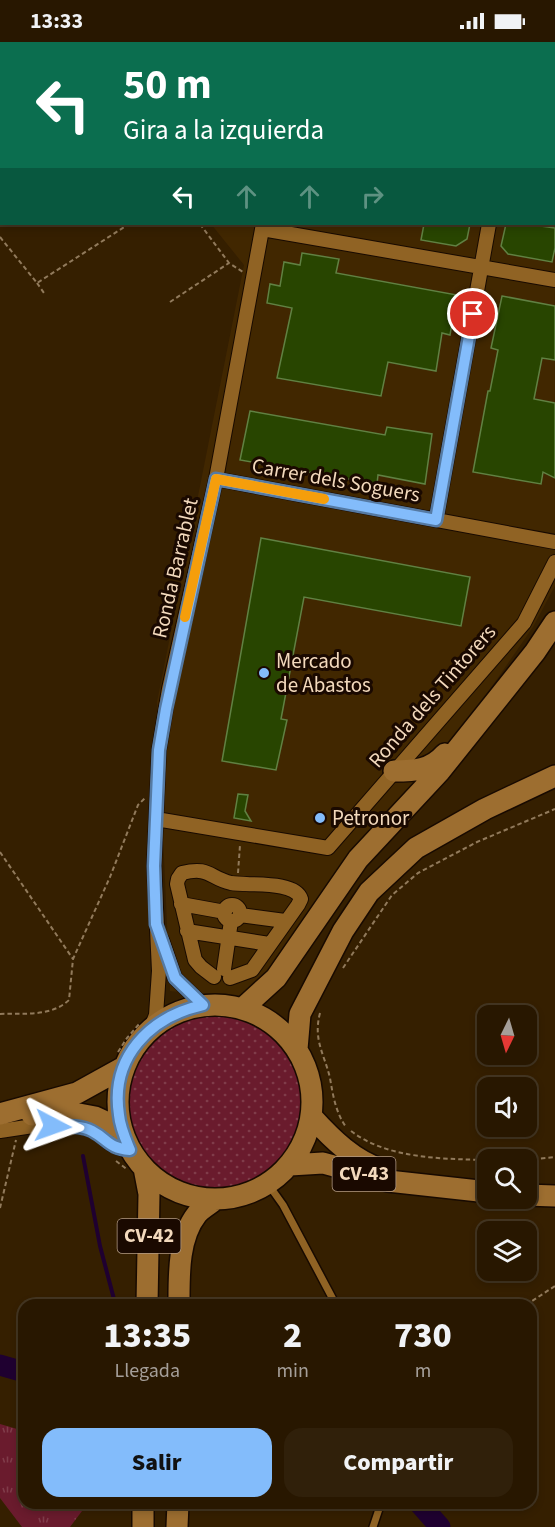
<!DOCTYPE html>
<html lang="es">
<style>
:root{--surface:#281700;--page:#30200a;--text:#f1f3f6;--muted:#a59f99;--line:#443622;--accent:#83bcfb}
body{margin:0;font-family:"Source Sans 3",sans-serif;background:var(--page);color:var(--text);height:100vh;display:flex;flex-direction:column;font-size:22px;white-space:nowrap}
*{box-sizing:border-box;margin:0}
p{font-size:20px;color:var(--muted)}
.icon{flex:none;width:33px;height:33px;fill:none;stroke:currentColor;stroke-width:2;stroke-linecap:round;stroke-linejoin:round}
.map{position:relative;flex:1;overflow:hidden}
.side{position:absolute;left:18px;top:1257px;width:519px;height:210px;display:flex;flex-direction:column;background:var(--surface);border-radius:18px;box-shadow:0 3px 9px #0003,0 0 0 2px var(--line)}
.side>*{flex:none}
.guide{position:absolute;left:0px;top:0px;width:555px;height:183px;box-shadow:0 3px 9px #0003,0 0 0 2px var(--line);background:#0b6e4f;color:#fff;overflow:hidden}
.needle{width:39px;rotate:185deg}
.fabs{position:absolute;left:477px;top:963px;display:grid;gap:12px}
.fabs a{display:grid;place-items:center;width:60px;height:60px;border-radius:12px;background:var(--surface);box-shadow:0 3px 9px #0003,0 0 0 2px var(--line);font-size:30px}
.pin{position:absolute;display:grid;place-items:center;width:51px;height:51px;color:#fff;margin:-26px;border:3px solid #fff;border-radius:50%;box-shadow:0 2px 6px #0007}
.me{position:absolute;width:66px;margin:-33px;rotate:94deg;stroke-linejoin:round;filter:drop-shadow(0 0 4px #0008)}
.turn{display:flex;align-items:center;gap:21px;height:126px;padding:0 24px;font-size:27px}
.turn .icon{width:78px;height:78px;stroke-width:2.5}
.turn b{display:block;font-size:42px;line-height:51px}
.lanes{display:flex;align-items:center;height:57px;padding:0 24px;background:#0003;justify-content:center;gap:30px;direction:ltr}
.lanes .off{opacity:.35}
.eta{display:flex;justify-content:space-evenly;align-items:center;height:102px;text-align:center}
.eta b{font-size:36px;font-weight:800;line-height:42px}
.action{display:flex;gap:12px;margin-top:auto;padding:12px 24px}
.action a{flex:1;height:69px;border-radius:18px;background:var(--accent);color:#111;font-size:24px;font-weight:800;line-height:69px;text-align:center}
.action a+a{background:var(--page);color:var(--text)}
.status{display:flex;justify-content:space-between;align-items:center;height:42px;padding:0 30px;background:var(--surface);direction:ltr}
.status svg{height:16px;fill:currentColor}
.map>svg:first-child{display:block}
.built{fill:#412700}
.grass{fill:url(#grass-tufts)}
.garden{fill:url(#garden-dots)}
.lines{fill:none;stroke-linecap:round;stroke-linejoin:round}
.stream{stroke:#1f0030;stroke-width:4}
.river{stroke:#1f0030;stroke-width:21}
.building{fill:#284500;stroke:#608142;stroke-width:1.5}
.lane-casing{stroke:#180a00;stroke-width:10}
.street-casing{stroke:#180a00;stroke-width:16}
.primary-casing{stroke:#180a00;stroke-width:24}
.path{stroke:#917a5b;stroke-width:2;stroke-dasharray:4.5 3;stroke-linecap:butt}
.lane{stroke:#906324;stroke-width:7}
.street{stroke:#906324;stroke-width:14}
.primary{stroke:#9d6e30;stroke-width:21}
.route-casing{stroke:#557aa3;stroke-width:15}
.route{stroke:#83bcfb;stroke-width:10}
.slow{stroke:#f59e0b;stroke-width:10}
.poi-dot{fill:#83bcfb;stroke:#1a0900;stroke-width:2}
.labels{text-anchor:middle;dominant-baseline:central;stroke-width:6;stroke-linejoin:round;paint-order:stroke}
.shield{fill:#1a0900;stroke:#b29b84;stroke-width:1.5}
.shield-label{font-size:20px;font-weight:bold;fill:#f3d9bc}
.street-label{font-size:21px;fill:#f3d9bc;stroke:#1a0900}
.poi-label{font-size:21px;fill:#f3d9bc;stroke:#1a0900;text-anchor:start}
</style>
<div class="status"><b>13:33</b><svg viewBox="0 0 49 12"><path d="M0 12V9h3v3zM5 12V6h3v6zM10 12V3h3v9zM15 12V0h3v12zM26 1h20v11H26zM47 4h2v5h-2z"/></svg></div>
<div class="map">
<svg width="555" height="1485" viewBox="0 0 555 1485">
<defs>
<pattern id="grass-tufts" width="24" height="20" patternUnits="userSpaceOnUse" patternTransform="scale(1.5)"><rect width="24" height="20" fill="#6a1b2d"/><path d="M3 7l-1-3M5 7V3M7 7l1-3M15 17l-1-3M17 17v-4M19 17l1-3" fill="none" stroke="#803c4a"/></pattern>
<pattern id="garden-dots" width="8" height="8" patternUnits="userSpaceOnUse" patternTransform="scale(1.5)"><rect width="8" height="8" fill="#6a1b2d"/><path d="M2 2h.1M6 6h.1" fill="none" stroke="#803c4a" stroke-width="1.8" stroke-linecap="round"/></pattern>
</defs>
<rect width="100%" height="100%" fill="#351f00"/>
<!-- built -->
<path class="built" d="M259 0H555V544L533 585 391 791 265 959 170 949 157 660 244 223 211 182H554V2L257 1Z"/>
<!-- grass -->
<path class="grass" d="M0 1382 24 1389V1461H88L70 1485H22L0 1456Z"/>
<!-- garden -->
<path class="garden" d="M128 1060a88 88 0 1 1 176 0a88 88 0 1 1-176 0Z"/>
<g class="lines">
<!-- stream -->
<path class="stream" d="M83 1114 100 1204 115 1261 113 1263"/>
<!-- river -->
<path class="river" d="M0 1323 24 1330
M419 1461 440 1485"/>
</g>
<!-- building -->
<path class="building" d="M424 182H470L467 197 456 204 421 198Z
M506 182H526L555 186V206L552 220 508 212 501 204Z
M302 211 339 217 336 231 457 253 450 293 442 291 436 329 388 320 381 354 277 336 292 266 267 261 270 242 280 244 284 220 300 223Z
M502 254 555 264V318L542 316 534 357 555 361V436L543 430 541 442 473 430 488 349H490L498 308 491 306Z
M250 369 385 393 387 385 432 392 425 442 378 433 377 442 240 418Z
M261 496 470 535 461 584 304 555 281 677 287 678 276 728 222 719Z
M238 752 248 753 245 769 251 779 234 776Z"/>
<g class="lines">
<!-- lane casing -->
<g class="lane-casing">
<path id="lane" d="M268 1142 283 1163 336 1263
M373 1485 381 1461"/>
</g>
<!-- street casing -->
<g class="street-casing">
<path id="street" d="M294 2 295 0
M521 2V0
M262 187 555 238
M216 437 555 500
M436 478 489 182
M156 777 328 806 524 581 555 520
M181 862 225 870
M224 871a8 8 0 1 1 16 0a8 8 0 1 1-16 0Z
M240 873 285 879
M187 889 269 902
M162 898 175 936 203 963
M224 927 231 879
M214 935 201 925 195 918 177 842 178 837 182 831C210 824 209 836 231 841 247 844 295 838 301 857L298 863 252 928 230 936
M151 986 156 973 159 929 154 823 159 708 169 647 216 437 263 182
M0 1089C25 1085 65 1078 89 1087 107 1094 107 1106 130 1108"/>
</g>
<!-- primary casing -->
<g class="primary-casing">
<path id="primary" d="M394 729C415 729 431 728 445 712
M118 1060a97 97 0 1 1 194 0a97 97 0 1 1-194 0Z
M242 967 276 936 358 817 440 729 535 610 555 580
M297 1007 300 972 343 889 369 850 416 806 485 767 555 734
M0 1072 77 1051 124 1025
M32 1073 79 1072 95 1075 121 1087
M312 1075C332 1097 354 1119 383 1128
M290 1123 323 1121 388 1139 488 1150
M144 1126 149 1152 147 1263
M526 1153 555 1154
M179 1263C179 1233 178 1196 197 1172 202 1166 210 1162 216 1157
M143 1485V1461
M177 1485 178 1461"/>
</g>
<!-- path -->
<path class="path" d="M200 182 229 221 243 230
M0 195 37 241 129 182
M37 241 44 251
M170 260 229 221
M0 810 73 917
M238 831 240 803
M343 926 392 853 418 831 477 800 555 767
M320 971C313 998 324 1011 330 1036 333 1054 336 1071 346 1085
M0 972C24 971 51 975 69 958L73 917 110 835 138 763 145 756
M118 1010 127 996 140 981
M351 1089C387 1117 444 1117 488 1118
M526 1118 555 1115
M116 1119 128 1128
M0 1166 16 1098
M526 1263 555 1244"/>
<!-- lane -->
<use href="#lane" class="lane"/>
<!-- street -->
<use href="#street" class="street"/>
<!-- primary -->
<use href="#primary" class="primary"/>
</g>
<g class="lines">
<!-- route casing -->
<g class="route-casing">
<path id="route" d="M53 1084C65 1084 81 1083 92 1089 109 1098 108 1106 130 1108 125 1096 120 1085 119 1073 110 1015 150 975 203 963L175 936 156 882 154 824 159 708 166 667 216 437 436 478 473 272"/>
</g>
<!-- route -->
<use href="#route" class="route"/>
<!-- slow -->
<path class="slow" d="M185 575 216 437 324 457"/>
</g>
<!-- markers -->
<g class="poi-dot">
<circle cx="264" cy="631" r="6"/>
<circle cx="320" cy="776" r="6"/>
</g>
<g class="labels">
<!-- shield labels -->
<g class="shield">
<rect x="332.5" y="1115" width="63" height="34" rx="4.5"/>
<rect x="117.5" y="1177" width="63" height="34" rx="4.5"/>
</g>
<g class="shield-label">
<text x="364" y="1132">CV-43</text>
<text x="149" y="1194">CV-42</text>
</g>
<!-- street labels -->
<g class="street-label">
<text transform="translate(336 438) rotate(10)">Carrer dels Soguers</text>
<text transform="translate(175 526) rotate(-77)">Ronda Barrablet</text>
<text transform="translate(432 654) rotate(-49)">Ronda dels Tintorers</text>
</g>
<!-- poi labels -->
<g class="poi-label">
<text x="276" y="619">Mercado<tspan x="276" dy="24">de Abastos</tspan></text>
<text x="332" y="776">Petronor</text>
</g>
</g>
</svg>
<div class="fabs">
<a><svg class="needle" viewBox="-14 -14 28 28"><path d="M0-13l5 13h-10z" fill="#e53935"/><path d="M0 13l5-13h-10z" fill="#a59f99"/></svg></a>
<a><svg class="icon" aria-label="sound" viewBox="0 0 24 24"><path d="M4 9h4l5-4v14l-5-4H4zM17 9q2 3 0 6"/></svg></a>
<a><svg class="icon" aria-label="search" viewBox="0 0 24 24"><circle cx="10" cy="10" r="6"/><path d="M15 15l6 6"/></svg></a>
<a><svg class="icon" aria-label="layers" viewBox="0 0 24 24"><path d="M12 4l9 5-9 5-9-5zM3 14l9 5 9-5"/></svg></a>
</div>
<div class="pin" style="left:473px;top:272px;background:#d93025"><svg class="icon" aria-label="arrive" viewBox="0 0 24 24"><path d="M6 21V4h12l-3 4 3 4H6"/></svg></div>
<svg class="me" style="left:53px;top:1084px" viewBox="-20 -20 40 40"><path d="M0-17L14 15 0 8-14 15z" fill="#83bcfb" stroke="#fff" stroke-width="4"/></svg>
<div class="guide">
<div class="turn"><svg class="icon" aria-label="left" viewBox="0 0 24 24"><path d="M17 20v-9H6M10 6l-5 5 5 5"/></svg><div><b>50 m</b>Gira a la izquierda</div></div>
<div class="lanes"><svg class="icon" aria-label="left" viewBox="0 0 24 24"><path d="M17 20v-9H6M10 6l-5 5 5 5"/></svg><svg class="icon off" aria-label="ahead" viewBox="0 0 24 24"><path d="M12 20V5M6 11l6-6 6 6"/></svg><svg class="icon off" aria-label="ahead" viewBox="0 0 24 24"><path d="M12 20V5M6 11l6-6 6 6"/></svg><svg class="icon off" aria-label="right" viewBox="0 0 24 24"><path d="M7 20v-9h11M14 6l5 5-5 5"/></svg></div>
</div>
<section class="side">
<div class="eta">
<div><b>13:35</b><p>Llegada</p></div>
<div><b>2</b><p>min</p></div>
<div><b>730</b><p>m</p></div>
</div>
<div class="action"><a>Salir</a><a>Compartir</a></div>
</section>
</div>
